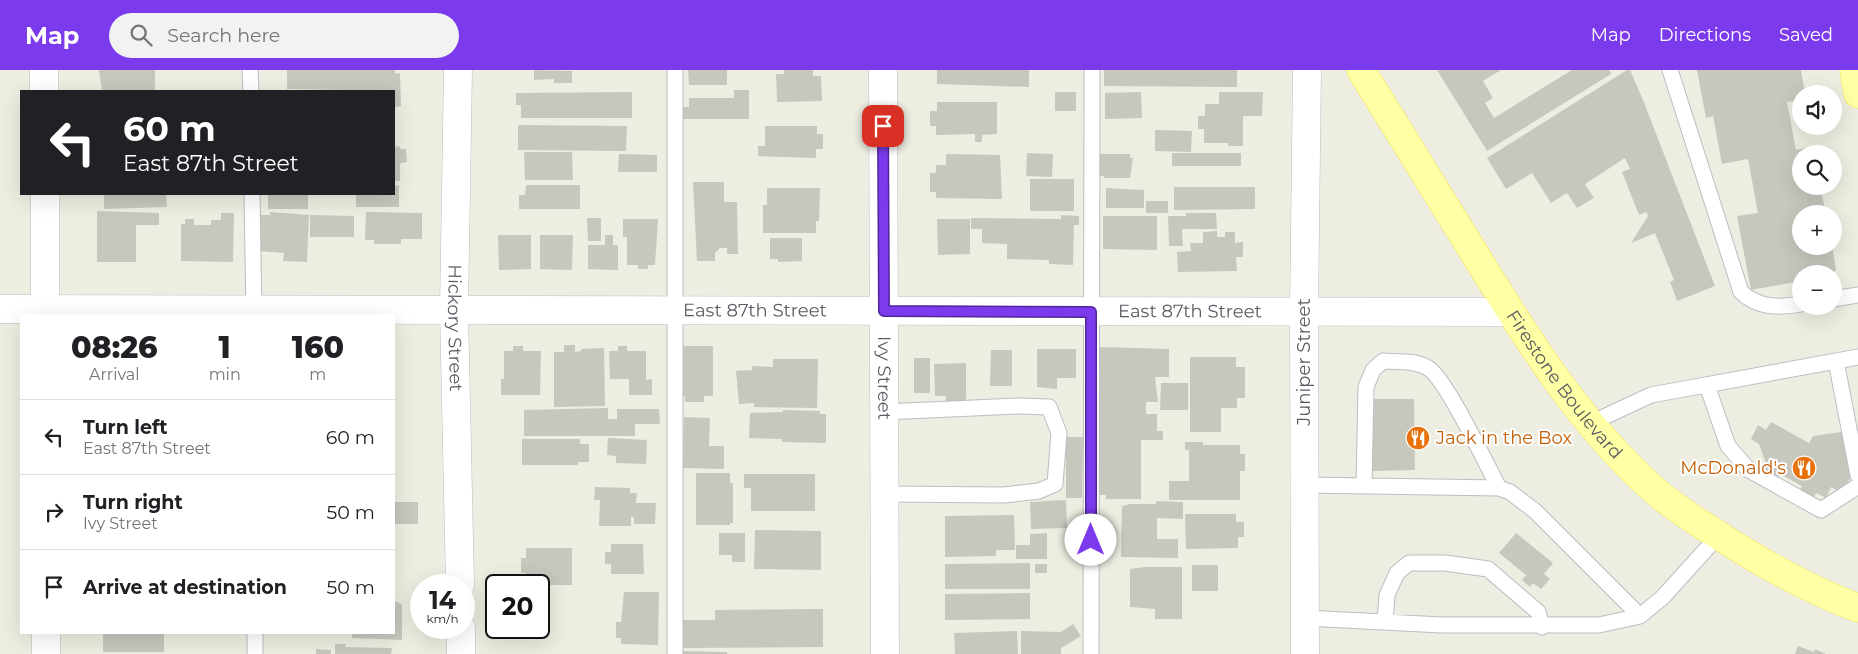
<!DOCTYPE html>
<meta charset="utf-8">
<style>
:root{--surface:#fff;--page:#f2f2f2;--text:#202124;--muted:#757577;--line:#e0e0e0;--accent:#7c3aed}
body{margin:0;font-family:Montserrat,sans-serif;background:var(--page);color:var(--text);height:100vh;display:flex;flex-direction:column;font-size:19px;white-space:nowrap}
*{box-sizing:border-box;margin:0}
p{font-size:16px;color:var(--muted)}
.icon{flex:none;width:28px;height:28px;fill:none;stroke:currentColor;stroke-width:2;stroke-linecap:round;stroke-linejoin:round}
.map{position:relative;flex:1;overflow:hidden}
.details{position:absolute;left:20px;top:244px;width:375px;height:320px;display:flex;flex-direction:column;background:var(--surface);border-radius:0px;box-shadow:0 5px 20px #0002}
.details>*{flex:none}
.top-card{position:absolute;left:20px;top:20px;width:375px;height:105px;border-radius:0px;box-shadow:0 5px 20px #0002;background:#202124;color:#fff;overflow:hidden}
.fabs{position:absolute;left:1792px;top:15px;display:grid;gap:10px}
.fabs a{display:grid;place-items:center;width:50px;height:50px;border-radius:50%;background:var(--surface);box-shadow:0 5px 20px #0002;font-size:25px}
.speed{position:absolute;left:410px;top:504px;display:flex;gap:10px;font-size:25px;font-weight:700;text-align:center}
.speed>*{display:grid;place-content:center;width:65px;height:65px;border-radius:50%;background:var(--surface);box-shadow:0 5px 20px #0002;line-height:1}
.speed small{font-size:12px;font-weight:400}
.speed .limit{border:2px solid #111;border-radius:8px;background:#fff;color:#111}
.pin{position:absolute;display:grid;place-items:center;width:42px;height:42px;color:#fff;margin:-21px;border-radius:10px;box-shadow:0 2px 8px #0006}
.me{position:absolute;width:55px;margin:-28px;rotate:0deg;stroke-linejoin:round;filter:drop-shadow(0 0 4px #0008)}
.turn{display:flex;align-items:center;gap:18px;height:105px;padding:0 20px;font-size:22px}
.turn .icon{width:65px;height:65px;stroke-width:2.5}
.turn b{display:block;font-size:35px;line-height:42px}
.eta{display:flex;justify-content:space-evenly;align-items:center;height:85px;text-align:center}
.eta b{font-size:30px;font-weight:800;line-height:35px}
ul{padding:0;list-style:none}
li{display:flex;align-items:center;gap:15px;height:75px;padding:0 20px;border-top:1px solid var(--line)}
li div{flex:1}
li b{display:block;font-size:19px}
li em{font-style:normal}
header{display:flex;align-items:center;gap:30px;box-sizing:border-box;height:70px;padding:0 25px;background:var(--accent);color:#fff}
header strong{font-size:24px}
nav{display:flex;gap:28px;margin-inline-start:auto;font-size:18px}
.search{width:350px;height:45px;background:var(--page);display:flex;align-items:center;gap:12px;box-sizing:border-box;padding:0 18px;border-radius:28px;color:var(--muted);font-size:19px}
.map>svg:first-child{display:block}
.building{fill:#c8c7be}
.lines{fill:none;stroke-linecap:round;stroke-linejoin:round}
.lane-casing{stroke:#bcbdc4;stroke-width:17}
.street-casing{stroke:#bcbdc4;stroke-width:29}
.primary-casing{stroke:#f6e352;stroke-width:29}
.lane{stroke:#fff;stroke-width:15}
.street{stroke:#fff;stroke-width:28}
.primary{stroke:#ffffa5;stroke-width:28}
.route-casing{stroke:#51269a;stroke-width:12}
.route{stroke:#7c3aed;stroke-width:9}
.labels{text-anchor:middle;dominant-baseline:central;stroke-width:4;stroke-linejoin:round;paint-order:stroke}
.street-label{font-size:18px;fill:#5a5c63;stroke:#fff}
.food-label{font-size:18px;fill:#c56008;stroke:#fff;text-anchor:start}
</style>
<header>
<strong>Map</strong>
<div class="search"><svg class="icon" aria-label="search" viewBox="0 0 24 24"><circle cx="10" cy="10" r="6"/><path d="M15 15l6 6"/></svg>Search here</div>
<nav><a>Map</a><a>Directions</a><a>Saved</a></nav>
</header>
<div class="map">
<svg width="1858" height="584" viewBox="0 0 1858 584">
<rect width="100%" height="100%" fill="#edede1"/>
<!-- building -->
<path class="building" d="M99 0H155V21H102Z
M287 0H395V4L400 3 401 36 394 37V21L287 19Z
M534 0 572 1V13H554V9L534 10Z
M688 0H727V15H689Z
M784 0H813V6H821L822 31 777 32 776 4H784Z
M937 0H1029V17L937 14Z
M1104 0H1237V17L1104 16Z
M1437 0H1501L1483 11 1493 28 1485 33 1494 48 1572 0H1609L1611 4 1487 81Z
M1627 0H1630L1643 30 1715 216 1677 231 1670 212 1674 210 1655 163 1631 173 1648 146 1646 142 1639 145 1622 102 1630 99 1625 88 1585 114 1594 128 1577 138 1567 123 1551 133 1532 103 1506 119 1487 88Z
M1697 0H1801L1805 24H1801V30L1787 32 1796 80 1813 76 1814 84H1801V116H1820L1826 144H1801V176H1832L1836 199 1834 204H1801V211L1751 220 1737 146 1758 143 1748 89 1722 94 1713 46 1706 48Z
M734 20H749V49H680V37H689V28H734Z
M632 22V48H521V35H516V23Z
M1055 22H1076V41H1055Z
M1141 22 1142 48 1105 49V23Z
M1219 22H1263L1262 46H1243V76H1228V73H1204V59H1198V46H1205V34H1219Z
M937 32H997V64L982 65V72H975V64L936 65V56H930V41H937Z
M518 55 627 56 626 81 518 80Z
M765 56H817V64H823V79H816V88L758 86V76H765Z
M1155 60 1192 61 1191 82 1155 81Z
M400 76V79H406L407 92 400 93V111H394V77Z
M524 82H572L573 110H525Z
M1027 83 1053 84 1052 107 1026 106Z
M1172 83H1241V96H1172Z
M619 84 657 85V102H618Z
M946 84 1000 85 1002 129 936 128V122H930V103H936V95H946Z
M1100 84H1130V88H1133L1130 108H1104V106H1100Z
M1030 109H1074V141H1030Z
M693 112H724V132H737L738 184H727V178H720L715 183V191H697Z
M399 115V137H356V124H394V116Z
M526 115H580V139H519V125H525Z
M1174 117H1255V139L1174 140Z
M767 118H820L819 151H816V163H763V135H767Z
M1106 118 1144 120V138H1106Z
M104 124H166L167 137 104 139Z
M268 124H308V139H268Z
M1146 131H1168V143H1146Z
M97 141 159 143V155H136V192H97Z
M270 142 309 145 307 192 283 191 284 183 257 181 259 145H270Z
M366 142 422 143V169H401V174H374V170H365Z
M221 143H234L233 192 181 191V154H185V149H194V155H211V150H221Z
M1186 143H1216L1217 159H1182L1183 176H1169L1168 146H1186Z
M310 145 354 146V167H310Z
M1061 145 1079 146V155H1074L1073 195 1049 194V190L1007 189V174L982 173V159H971V148L1061 149Z
M1103 146H1157V180L1103 179Z
M587 148H601V171H588Z
M623 149H658L655 195H648V199H638V195H627V167H623Z
M937 149H970V184L938 185Z
M1217 161V167H1225V162H1235V173L1243 172V187H1236L1237 201 1178 202 1177 182 1191 181 1190 173H1203V162Z
M498 165H531V199L499 200Z
M540 165H573L572 200 540 199Z
M605 165H613V175H618V200L588 199V175H605Z
M770 168H802V191L778 192V189H770Z
M564 275H575V282L581 281V279L604 278 605 336 554 337V282H564Z
M513 276H523V281H541L540 325H501V309H504V281H513Z
M618 276H627V281H646V310L652 309V325H629V309H610L609 281H618Z
M681 276H713V326H704V332H685V326H681Z
M1100 277 1169 279V307H1155L1158 332H1146V344H1157V361H1163V370H1141V429H1106V425H1100Z
M1037 279H1076V308H1057V319L1037 317Z
M991 280H1012V316H990Z
M1190 287H1236V297H1245V328H1237V338H1221V362H1190Z
M914 288H930V323H914Z
M773 289H818L817 338 754 337V333L739 334 736 301 752 300V296L773 297Z
M966 293V335H946V326H935L934 294Z
M1161 313H1188V340H1160Z
M1373 329H1414L1415 400 1373 401Z
M608 338V349H617V339H659L660 354H635V366H524V340Z
M783 340 820 341V344H826V373L782 372V369L749 368 750 343 783 342Z
M684 347 710 348 709 376H724V399L683 398Z
M1771 352 1809 373 1813 366 1848 361 1853 403 1842 423 1831 417 1826 428 1816 423 1813 429 1799 421 1802 416 1780 404 1777 409 1762 401 1766 394 1759 374 1751 369 1758 355 1766 360Z
M1066 367H1083L1082 428H1066Z
M608 368 647 370 646 394 616 393V386L607 385Z
M522 369H580V374H589V392H578V395H522Z
M1185 372H1203V375H1240V384H1245V401H1240V430H1169V411H1189V380H1185Z
M696 403H730V413H733V453H730V455H696Z
M744 404H815V441H751V418H744Z
M595 417 630 418V423H637L636 433H656L655 454H634V447H631V456H599L600 430H594Z
M1066 430 1067 458 1031 459 1030 432Z
M1156 431 1183 432V449L1157 448V469H1178V488L1121 487 1122 436 1130 434H1156Z
M394 432H418V454H394Z
M1185 444H1236V452H1244V467H1238V478L1186 479Z
M1014 445 1015 480H996V486L945 487V446Z
M755 460 821 461V500L754 499Z
M719 463H745V492H732V485H719Z
M1047 463V489H1016V475H1030V464Z
M1516 463 1553 493 1544 504 1550 509 1541 519 1533 513 1530 517 1522 510 1526 505 1499 483Z
M611 474H643L644 504H611V494H605V482H611Z
M526 478H572V515H526V503H521V488H526Z
M1030 493V519H945V494Z
M1035 494H1047V503H1035Z
M1192 495H1218V521H1192Z
M1145 497H1182V549H1155V539L1130 537V499Z
M624 522H659L658 575 621 574V568H616V552H621Z
M539 523H546L545 549H539Z
M1030 523V549L945 550V524Z
M394 531 402 534V570L352 568V562H394Z
M823 539V577L679 578V550H715V540Z
M1073 554 1081 566 1061 578V584H1021V561L1061 562Z
M1017 561 1018 584H955L954 563Z
M103 562H164V582H103Z
M335 574H346L345 577 392 578 391 584H335Z
M1798 576 1814 582 1815 579 1826 584H1795Z
M316 579 331 580V584H316Z
M681 581 727 582V584H681Z"/>
<g class="lines">
<!-- lane casing -->
<g class="lane-casing">
<path id="lane" d="M250 0 251 21
M675 0V584
M1670 0 1741 222C1758 238 1779 238 1801 234
M252 124 254 245
M1834 229 1858 225
M1836 291 1858 405
M1707 315 1728 376 1749 400 1821 440 1858 416
M884 342 1018 336 1049 337 1059 363 1055 414 1039 421 1004 425 885 424
M1591 353 1651 325 1858 287
M1304 415 1499 418 1510 422 1535 441 1640 546
M1364 416 1366 317 1373 300 1383 291C1398 292 1415 290 1428 298 1446 308 1487 396 1499 418
M1305 548 1442 555H1599L1640 546 1663 527 1719 465
M1385 552 1387 525 1397 503 1409 493H1445L1488 499 1538 542 1542 557
M255 562V584
M1091 584 1092 0"/>
</g>
<!-- street casing -->
<g class="street-casing">
<g id="street">
<path d="M44 0V21"/>
<path id="s1" d="M458 0 454 240 460 515"/>
<path id="s2" d="M883 0 885 584"/>
<path d="M45 124V245"/>
<path id="s3" d="M0 239 1510 242"/>
<path d="M461 558V584"/>
<path d="M46 562V584"/>
<path d="M1305 584 1304 242 1307 0"/>
</g>
</g>
<!-- primary casing -->
<g class="primary-casing">
<g id="primary">
<path id="s4" d="M1361 0C1399 62 1437 124 1476 186 1527 269 1580 354 1653 419 1673 437 1696 451 1718 465 1763 494 1807 519 1858 538"/>
<path d="M1854 0 1858 24"/>
</g>
</g>
<!-- lane -->
<use href="#lane" class="lane"/>
<!-- street -->
<use href="#street" class="street"/>
<!-- primary -->
<use href="#primary" class="primary"/>
</g>
<g class="lines">
<!-- route casing -->
<g class="route-casing">
<path id="route" d="M883 56 884 241 1091 242V470"/>
</g>
<!-- route -->
<use href="#route" class="route"/>
</g>
<!-- icons -->
<defs>
<g id="restaurant-disc" transform="scale(1.25)"><circle r="9.5" fill="#e8710a" stroke="#fff"/><path d="M-5-6h1v4h1v-4h1v4h1v-4h1v5L-1.5 .5V6h-2V.5L-5-1ZM5-6V6H3V1.5H1.5Q1.5-4 5-6Z" fill="#fff"/></g>
</defs>
<g fill-rule="evenodd">
<use href="#restaurant-disc" x="1418" y="368"/>
<use href="#restaurant-disc" x="1804" y="398"/>
</g>
<g class="labels">
<!-- street labels -->
<g class="street-label">
<text stroke="none"><textPath href="#s3" startOffset="755">East 87th Street</textPath></text>
<text stroke="none"><textPath href="#s3" startOffset="1190">East 87th Street</textPath></text>
<text stroke="none"><textPath href="#s1" startOffset="258">Hickory Street</textPath></text>
<text transform="translate(1304 292) rotate(-90)">Juniper Street</text>
<text stroke="none"><textPath href="#s2" startOffset="308">Ivy Street</textPath></text>
<text stroke="none"><textPath href="#s4" startOffset="375">Firestone Boulevard</textPath></text>
</g>
<!-- food labels -->
<g class="food-label">
<text x="1436" y="368">Jack in the Box</text>
<text x="1786" y="398" text-anchor="end">McDonald's</text>
</g>
</g>
</svg>
<div class="fabs">
<a><svg class="icon" aria-label="sound" viewBox="0 0 24 24"><path d="M4 9h4l5-4v14l-5-4H4zM17 9q2 3 0 6"/></svg></a>
<a><svg class="icon" aria-label="search" viewBox="0 0 24 24"><circle cx="10" cy="10" r="6"/><path d="M15 15l6 6"/></svg></a>
<a>+</a>
<a>−</a>
</div>
<div class="speed"><div>14<small>km/h</small></div><div class="limit">20</div></div>
<div class="pin" style="left:883px;top:56px;background:#d93025"><svg class="icon" aria-label="arrive" viewBox="0 0 24 24"><path d="M6 21V4h12l-3 4 3 4H6"/></svg></div>
<svg class="me" style="left:1091px;top:470px" viewBox="-20 -20 40 40"><circle r="19" fill="#fff"/><path d="M0-13L10 11 0 6-10 11z" fill="#7c3aed"/></svg>
<div class="top-card">
<div class="turn"><svg class="icon" aria-label="left" viewBox="0 0 24 24"><path d="M17 20v-9H6M10 6l-5 5 5 5"/></svg><div><b>60 m</b>East 87th Street</div></div>
</div>
<section class="details">
<div class="eta">
<div><b>08:26</b><p>Arrival</p></div>
<div><b>1</b><p>min</p></div>
<div><b>160</b><p>m</p></div>
</div>
<ul>
<li><svg class="icon" aria-label="left" viewBox="0 0 24 24"><path d="M17 20v-9H6M10 6l-5 5 5 5"/></svg><div><b>Turn left</b><p>East 87th Street</p></div><em>60 m</em></li>
<li><svg class="icon" aria-label="right" viewBox="0 0 24 24"><path d="M7 20v-9h11M14 6l5 5-5 5"/></svg><div><b>Turn right</b><p>Ivy Street</p></div><em>50 m</em></li>
<li><svg class="icon" aria-label="arrive" viewBox="0 0 24 24"><path d="M6 21V4h12l-3 4 3 4H6"/></svg><div><b>Arrive at destination</b></div><em>50 m</em></li>
</ul>
</section>
</div>
